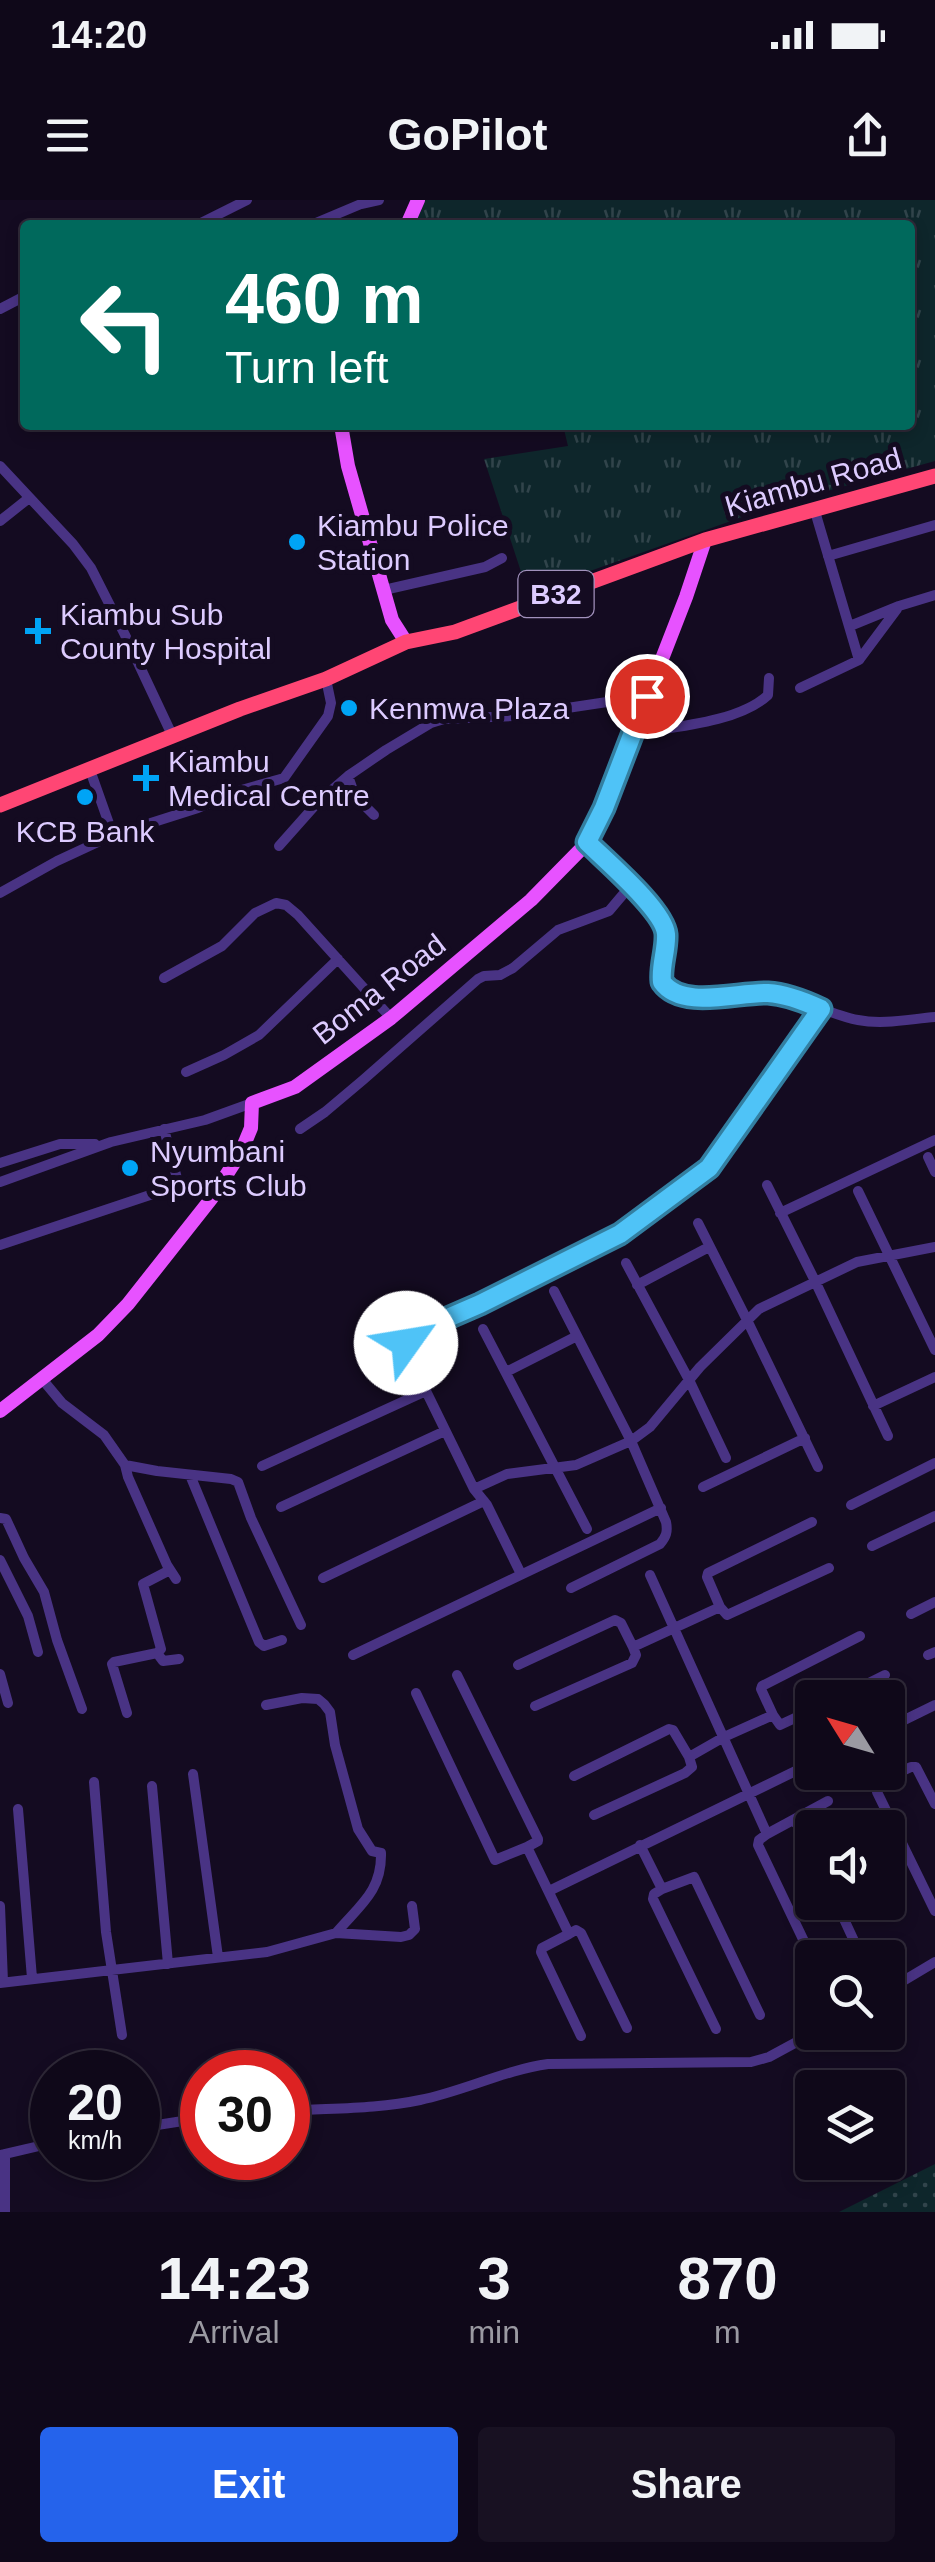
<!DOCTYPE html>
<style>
:root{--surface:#0f0819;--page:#181122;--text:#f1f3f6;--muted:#9b9aa2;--line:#2f2938;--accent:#2563eb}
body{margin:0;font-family:Helvetica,sans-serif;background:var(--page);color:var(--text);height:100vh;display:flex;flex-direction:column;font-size:38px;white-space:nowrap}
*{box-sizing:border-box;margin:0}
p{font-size:32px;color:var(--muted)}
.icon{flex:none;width:55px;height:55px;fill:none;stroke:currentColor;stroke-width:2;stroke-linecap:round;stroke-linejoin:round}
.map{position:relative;height:2012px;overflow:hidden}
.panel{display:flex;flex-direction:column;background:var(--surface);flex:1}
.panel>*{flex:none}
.hud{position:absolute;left:20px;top:20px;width:895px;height:210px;border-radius:10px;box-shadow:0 5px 15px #0003,0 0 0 2px var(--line);background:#00695c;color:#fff;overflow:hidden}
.needle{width:65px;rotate:307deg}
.fabs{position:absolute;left:795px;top:1480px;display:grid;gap:20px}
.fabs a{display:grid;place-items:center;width:110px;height:110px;border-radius:10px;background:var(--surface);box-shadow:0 5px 15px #0003,0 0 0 2px var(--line);font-size:50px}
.speed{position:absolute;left:30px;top:1850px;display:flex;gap:20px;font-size:50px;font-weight:700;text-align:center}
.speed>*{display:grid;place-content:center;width:130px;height:130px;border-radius:50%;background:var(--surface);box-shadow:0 5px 15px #0003,0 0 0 2px var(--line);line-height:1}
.speed small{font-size:25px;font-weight:400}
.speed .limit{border:15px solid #d22;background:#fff;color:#111}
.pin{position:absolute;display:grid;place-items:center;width:85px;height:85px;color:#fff;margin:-42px;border:5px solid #fff;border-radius:50%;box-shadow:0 2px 10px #0007}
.me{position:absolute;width:110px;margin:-55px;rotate:58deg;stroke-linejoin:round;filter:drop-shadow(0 0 8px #0008)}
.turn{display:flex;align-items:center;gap:35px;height:210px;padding:0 40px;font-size:45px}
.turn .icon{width:130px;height:130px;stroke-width:2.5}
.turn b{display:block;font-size:70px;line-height:85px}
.eta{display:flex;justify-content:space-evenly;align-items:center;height:170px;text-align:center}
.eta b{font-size:60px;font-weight:600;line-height:70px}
.cta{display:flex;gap:20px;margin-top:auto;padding:20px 40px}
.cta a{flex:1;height:115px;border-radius:10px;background:var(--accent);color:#fff;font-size:40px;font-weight:600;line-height:115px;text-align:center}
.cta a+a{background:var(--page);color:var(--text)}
.status{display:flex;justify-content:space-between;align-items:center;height:70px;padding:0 50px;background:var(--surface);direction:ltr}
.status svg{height:28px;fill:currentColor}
header{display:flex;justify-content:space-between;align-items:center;height:130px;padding:0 40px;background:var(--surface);font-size:45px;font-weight:600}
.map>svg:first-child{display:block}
.grass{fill:url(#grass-tufts)}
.park{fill:url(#park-dots)}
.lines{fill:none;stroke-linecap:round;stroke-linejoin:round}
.minor{stroke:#493384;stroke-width:10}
.major{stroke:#e752ff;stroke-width:14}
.highway{stroke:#ff4674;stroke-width:15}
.route-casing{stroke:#337fa1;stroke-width:25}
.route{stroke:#4fc3f7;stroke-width:18}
.poi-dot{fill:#00a4f6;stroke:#140b21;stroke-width:4}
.labels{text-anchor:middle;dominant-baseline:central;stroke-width:10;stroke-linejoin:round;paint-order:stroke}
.shield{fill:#140b21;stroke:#a191bc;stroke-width:2.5}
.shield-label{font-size:28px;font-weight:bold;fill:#ddcbff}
.street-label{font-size:30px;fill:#ddcbff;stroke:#140b21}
.poi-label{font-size:30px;fill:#ddcbff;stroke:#140b21;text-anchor:start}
</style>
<div class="status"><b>14:20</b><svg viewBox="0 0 49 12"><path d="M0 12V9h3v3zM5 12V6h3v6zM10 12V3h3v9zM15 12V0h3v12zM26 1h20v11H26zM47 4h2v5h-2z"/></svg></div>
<header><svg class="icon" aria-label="menu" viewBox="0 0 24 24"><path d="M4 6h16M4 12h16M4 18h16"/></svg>GoPilot<svg class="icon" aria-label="share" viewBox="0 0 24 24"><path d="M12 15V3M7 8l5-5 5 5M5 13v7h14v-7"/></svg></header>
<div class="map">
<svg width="935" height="2012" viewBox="0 0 935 2012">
<defs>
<pattern id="grass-tufts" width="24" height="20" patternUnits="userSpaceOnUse" patternTransform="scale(2.5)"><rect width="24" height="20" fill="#0e262b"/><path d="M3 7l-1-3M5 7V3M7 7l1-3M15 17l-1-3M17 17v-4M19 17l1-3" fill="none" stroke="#31444b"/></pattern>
<pattern id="park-dots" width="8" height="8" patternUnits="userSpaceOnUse" patternTransform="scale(2.5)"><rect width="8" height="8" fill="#0e262b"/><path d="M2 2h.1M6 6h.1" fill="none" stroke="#31444b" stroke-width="1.8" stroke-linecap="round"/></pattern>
</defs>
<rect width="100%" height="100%" fill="#140b21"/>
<!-- grass -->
<path class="grass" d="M424 0H935V261L773 306 528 393 484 259 568 246 563 225H910V25H413Z"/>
<!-- park -->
<path class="park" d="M935 1964V2012H839Z"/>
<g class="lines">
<!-- minor -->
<path class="minor" d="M197 25 247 0
M311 25 361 4 379 0
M0 109 25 96
M0 266 73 344 91 368 125 435 173 537
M0 321 29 298
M828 356 935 325
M384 390 485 367 502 358
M850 426 899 406 935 395
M859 460 897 409
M800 488 859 460 814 308
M632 534C671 527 738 523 768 495L769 478
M90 570 113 635
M348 576 355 596 374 615
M587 643C607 662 657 703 665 727 671 746 652 770 666 787 682 808 745 791 770 793 800 796 829 815 858 820 883 825 910 819 935 817
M279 646 319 601 348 576 386 550 431 523 444 519 514 516 647 496
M0 693 57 661 113 635 198 608 238 591 284 578 328 516 331 503 326 479
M164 778 222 746 255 713 276 703 286 705 298 715 391 818
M186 872 224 855 259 835 338 759
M164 929 179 986
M300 929 325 912 363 880 478 779 484 776 500 775 513 768 558 730 609 711 631 685
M928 957 935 972
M0 963 60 944H95
M0 982 111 942 205 920 252 903
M767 985 816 1083 888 1236
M858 991 935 1150
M780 1013 935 940
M698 1023 747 1120 818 1267
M0 1045 174 987 196 988 211 999
M626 1063 689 1180 726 1258
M637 1085 709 1047
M554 1091 631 1241 666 1322C668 1332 666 1337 660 1344L571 1388
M483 1129 587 1329
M406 1143 419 1130 480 1104 620 1033 709 968 821 809
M506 1172 577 1136
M42 1179 62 1203 104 1235 125 1265 157 1271 231 1279 238 1282 251 1318 301 1425
M873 1206 935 1177
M125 1265 128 1277 167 1365 176 1379
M262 1266 426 1191 474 1289 487 1305 521 1374
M190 1275 259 1442 264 1446 282 1440
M703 1287 805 1238
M474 1289 507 1274 576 1265 631 1241 650 1227 700 1167 759 1109 857 1062 935 1047
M851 1305 935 1263
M281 1307 445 1231
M0 1318 6 1319 24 1358 44 1392 57 1440 82 1509
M872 1346 935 1316
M0 1360 28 1416 38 1452
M650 1375 767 1634
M323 1378 484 1301
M720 1407 727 1415 829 1368
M911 1414 935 1402
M157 1453 163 1461 179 1459
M353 1455 661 1308
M928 1455 935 1452
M518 1465 615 1420 621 1423 633 1447 720 1407 707 1377 708 1373 812 1322
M0 1474 8 1503
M457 1475 538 1639V1641L527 1647
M416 1493 495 1660 527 1647 569 1734 542 1748 541 1752 581 1836
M839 1498 885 1475
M266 1505 302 1498 318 1499 324 1504 330 1512 335 1545 358 1629 372 1651 381 1653C382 1691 360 1705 336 1733
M535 1506 632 1463 636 1455 633 1447
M127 1513 112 1464 114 1462 157 1453 161 1449 143 1384 170 1370
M773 1515 780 1525 812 1510
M888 1528 935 1505
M885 1573 887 1578 911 1567H916L935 1604
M193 1574 218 1757
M574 1576 669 1529 673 1530 689 1557
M887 1578 877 1587V1592L935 1711
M94 1582 106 1732 122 1835
M152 1586 168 1764
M18 1609 32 1778
M594 1615 685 1573 692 1567 689 1557 724 1537 773 1515 761 1489 762 1486 860 1436
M793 1621 797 1624 812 1655
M640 1645 662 1689 694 1677 760 1815
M662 1689 654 1694 653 1699 716 1829
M549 1691 812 1563
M836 1702 862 1758
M0 1706 3 1782
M569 1734 576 1730 581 1733 627 1828
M812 1758 758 1645 759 1640 767 1634 828 1601
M0 1783 267 1752 336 1733 401 1737 409 1735 415 1729 412 1706
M888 1790 935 1762
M288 1911C331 1908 377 1909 420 1900 464 1891 505 1870 548 1864L751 1862 769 1857 815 1832
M138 1928 202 1918
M1 1955 52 1943
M5 2012V1954"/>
<!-- major -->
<path class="major" d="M407 25 418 0
M341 225 348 266 392 420 406 442
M0 1211 98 1135 128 1104 211 999 241 952 251 928 252 903 295 887 391 818 531 700 587 643 604 608 686 397 705 340"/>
<!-- highway -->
<path class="highway" d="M0 605 240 509 326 479 406 442 455 432 705 340 935 276"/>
</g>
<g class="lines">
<!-- route casing -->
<g class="route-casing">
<path id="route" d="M406 1143 420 1130 480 1104 620 1034 709 968 821 809C806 802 785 794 768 793 737 792 682 810 662 782 660 766 667 750 666 734 664 710 606 661 587 642L604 608 647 496"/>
</g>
<!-- route -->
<use href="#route" class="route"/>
</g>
<!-- markers -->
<g class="poi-dot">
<circle cx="297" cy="342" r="10"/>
<path d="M33 416h10v10h10v10h-10v10h-10v-10h-10v-10h10z"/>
<circle cx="349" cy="508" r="10"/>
<path d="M141 563h10v10h10v10h-10v10h-10v-10h-10v-10h10z"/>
<circle cx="85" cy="597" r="10"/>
<circle cx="130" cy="968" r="10"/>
</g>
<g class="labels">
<!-- shield labels -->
<rect class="shield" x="518.5" y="371" width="75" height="46" rx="8"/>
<g class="shield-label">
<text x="556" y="394">B32</text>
</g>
<!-- street labels -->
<g class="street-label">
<text transform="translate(813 282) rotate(-16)">Kiambu Road</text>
<text transform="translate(379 789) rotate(-38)">Boma Road</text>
</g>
<!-- poi labels -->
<g class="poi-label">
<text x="317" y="325">Kiambu Police<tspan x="317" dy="34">Station</tspan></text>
<text x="60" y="414">Kiambu Sub<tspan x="60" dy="34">County Hospital</tspan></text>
<text x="369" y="508">Kenmwa Plaza</text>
<text x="168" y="561">Kiambu<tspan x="168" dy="34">Medical Centre</tspan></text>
<text x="85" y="631" text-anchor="middle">KCB Bank</text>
<text x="150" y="951">Nyumbani<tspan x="150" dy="34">Sports Club</tspan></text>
</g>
</g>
</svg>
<div class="fabs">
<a><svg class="needle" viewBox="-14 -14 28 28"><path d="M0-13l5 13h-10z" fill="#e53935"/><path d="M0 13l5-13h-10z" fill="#9b9aa2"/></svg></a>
<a><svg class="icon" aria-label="sound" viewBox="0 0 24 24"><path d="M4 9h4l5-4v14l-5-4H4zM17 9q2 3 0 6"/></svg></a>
<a><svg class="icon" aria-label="search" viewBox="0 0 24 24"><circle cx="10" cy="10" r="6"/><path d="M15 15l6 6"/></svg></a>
<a><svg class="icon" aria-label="layers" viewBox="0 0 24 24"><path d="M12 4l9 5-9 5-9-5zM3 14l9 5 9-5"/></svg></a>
</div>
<div class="speed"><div>20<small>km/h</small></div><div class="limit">30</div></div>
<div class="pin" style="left:647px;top:496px;background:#d93025"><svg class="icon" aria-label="arrive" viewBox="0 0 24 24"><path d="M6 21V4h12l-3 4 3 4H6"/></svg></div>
<svg class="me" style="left:406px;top:1143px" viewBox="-20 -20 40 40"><circle r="19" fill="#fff"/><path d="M0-13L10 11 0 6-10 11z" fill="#4fc3f7"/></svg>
<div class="hud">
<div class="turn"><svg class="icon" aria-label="left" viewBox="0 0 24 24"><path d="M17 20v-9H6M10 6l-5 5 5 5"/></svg><div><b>460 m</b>Turn left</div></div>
</div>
</div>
<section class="panel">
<div class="eta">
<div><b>14:23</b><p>Arrival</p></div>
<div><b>3</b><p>min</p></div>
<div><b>870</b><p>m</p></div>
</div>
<div class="cta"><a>Exit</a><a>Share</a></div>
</section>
